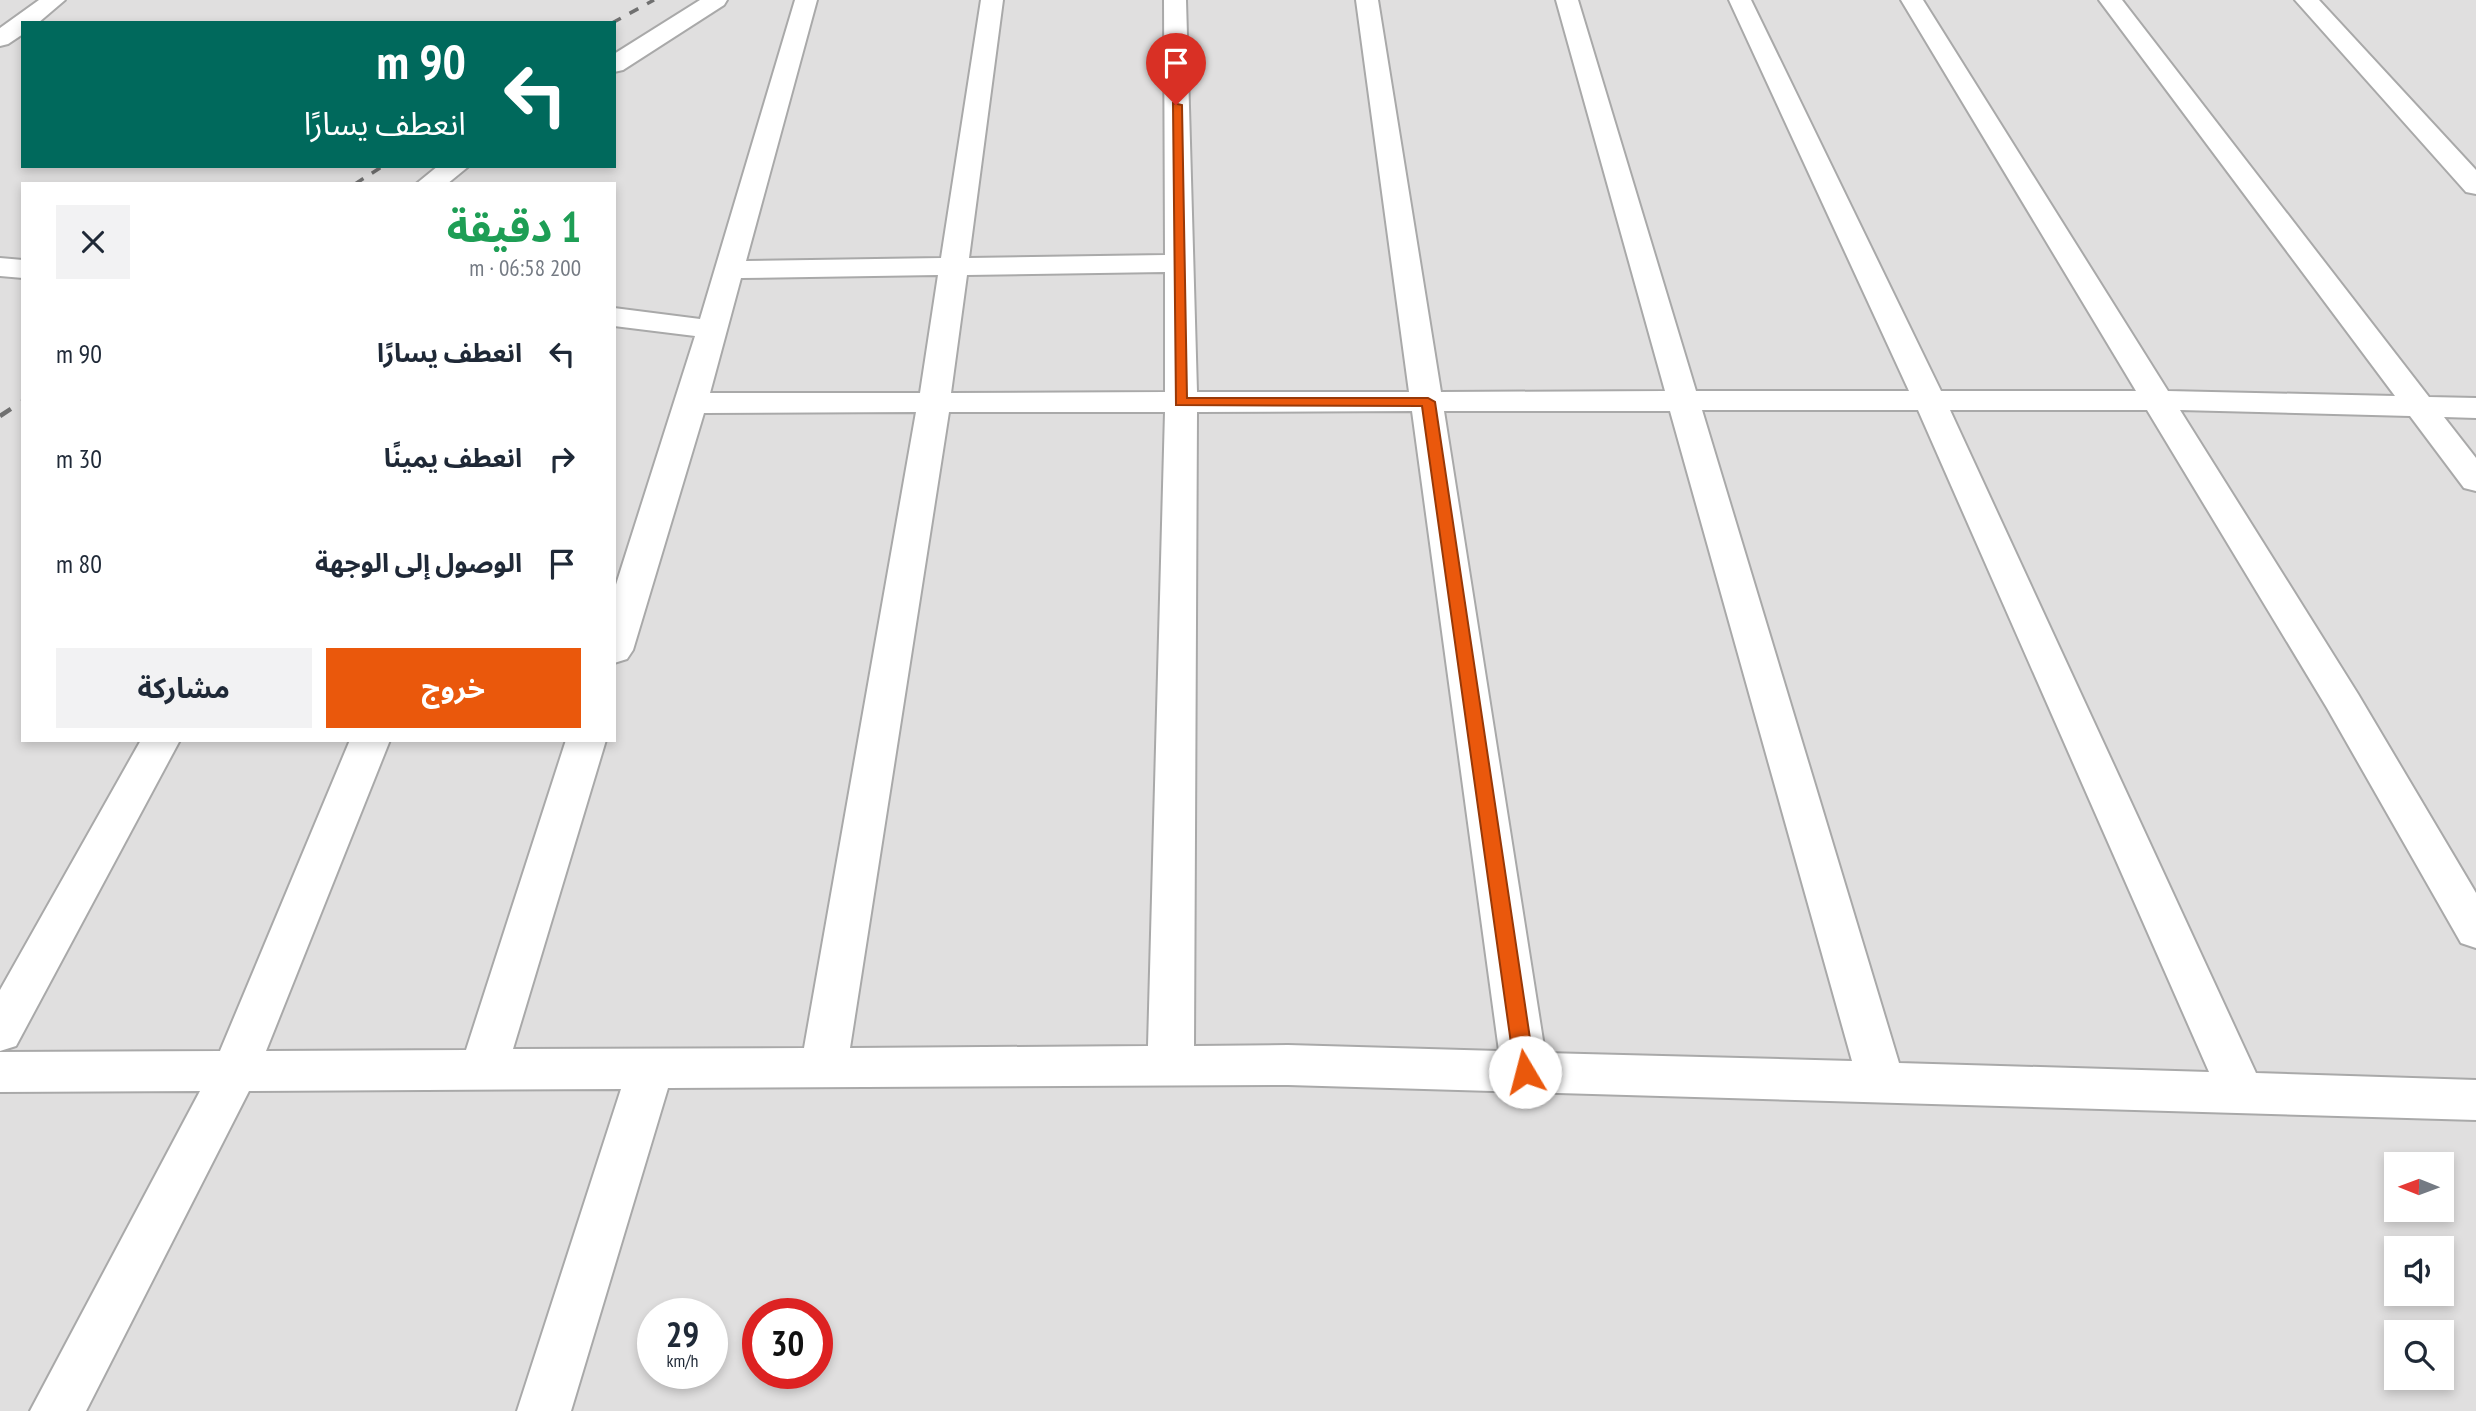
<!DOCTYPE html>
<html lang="ar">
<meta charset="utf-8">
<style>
:root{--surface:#fff;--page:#f2f2f3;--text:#1f2937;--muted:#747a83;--accent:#ea580c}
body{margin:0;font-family:"PT Sans Narrow","Noto Sans Arabic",sans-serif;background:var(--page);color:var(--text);direction:rtl;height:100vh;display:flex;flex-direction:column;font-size:26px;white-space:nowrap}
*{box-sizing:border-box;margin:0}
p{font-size:23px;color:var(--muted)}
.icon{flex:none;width:38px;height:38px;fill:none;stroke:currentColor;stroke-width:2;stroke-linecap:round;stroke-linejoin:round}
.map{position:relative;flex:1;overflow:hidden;direction:ltr}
.side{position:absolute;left:21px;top:182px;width:595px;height:560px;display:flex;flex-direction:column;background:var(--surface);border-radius:0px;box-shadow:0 4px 10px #0003;direction:rtl}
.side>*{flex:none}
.hud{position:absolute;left:21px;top:21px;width:595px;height:147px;border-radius:0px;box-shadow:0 4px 10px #0003;direction:rtl;background:#00695c;color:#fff;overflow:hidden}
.needle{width:46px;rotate:271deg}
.controls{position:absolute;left:2384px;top:1152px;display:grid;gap:14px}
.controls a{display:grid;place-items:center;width:70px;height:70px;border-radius:0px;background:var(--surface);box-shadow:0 4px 10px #0003;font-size:35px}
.speed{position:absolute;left:637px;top:1298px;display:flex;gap:14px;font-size:35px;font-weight:700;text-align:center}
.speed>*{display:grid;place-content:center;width:91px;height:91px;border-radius:50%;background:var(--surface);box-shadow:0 4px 10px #0003;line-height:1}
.speed small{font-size:18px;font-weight:400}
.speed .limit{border:10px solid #d22;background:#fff;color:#111}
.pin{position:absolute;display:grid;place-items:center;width:60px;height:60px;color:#fff;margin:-72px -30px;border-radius:50% 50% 50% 0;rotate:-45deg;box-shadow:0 0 7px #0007}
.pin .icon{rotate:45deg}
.me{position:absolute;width:77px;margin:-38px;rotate:352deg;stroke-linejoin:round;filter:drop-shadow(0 0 5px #0008)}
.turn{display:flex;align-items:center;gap:24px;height:147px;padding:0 35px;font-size:32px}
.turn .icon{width:91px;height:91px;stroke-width:2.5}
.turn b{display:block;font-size:49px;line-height:60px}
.round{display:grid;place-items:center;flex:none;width:74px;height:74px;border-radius:0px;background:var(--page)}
.summary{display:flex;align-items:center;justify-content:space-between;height:119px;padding:0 35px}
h1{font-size:42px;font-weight:700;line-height:52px;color:#1e9e55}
.primary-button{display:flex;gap:14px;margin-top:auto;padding:14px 35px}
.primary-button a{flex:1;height:80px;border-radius:0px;background:var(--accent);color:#fff;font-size:28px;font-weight:700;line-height:80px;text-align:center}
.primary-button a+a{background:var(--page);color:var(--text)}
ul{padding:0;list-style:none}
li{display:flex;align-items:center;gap:21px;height:105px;padding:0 35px}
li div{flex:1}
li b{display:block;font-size:26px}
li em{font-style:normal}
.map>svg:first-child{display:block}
.residential{fill:#e0dfdf;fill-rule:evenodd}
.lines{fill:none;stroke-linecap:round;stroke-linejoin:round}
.minor-casing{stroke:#a9a9a9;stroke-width:4}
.minor{fill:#fff;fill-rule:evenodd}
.rail-far1{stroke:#707070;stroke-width:3.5;stroke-dasharray:10 10;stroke-linecap:butt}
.rail{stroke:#707070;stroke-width:4.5;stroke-dasharray:13 13;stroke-linecap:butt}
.route{fill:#ea580c;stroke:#983908;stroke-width:2}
</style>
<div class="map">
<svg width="2476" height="1411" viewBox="0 0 2476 1411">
<rect width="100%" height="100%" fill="#f2efe9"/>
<!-- residential -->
<path class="residential" d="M0 0H2476V1411H0ZM23 23H614V166H23ZM23 184H614V740H23ZM2396 1164H2441V1209H2396ZM2396 1248H2441V1293H2396ZM653 1314H712V1374H653ZM758 1314H817V1374H758ZM2396 1332H2441V1377H2396Z"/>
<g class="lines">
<!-- minor casing -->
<g class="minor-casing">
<path id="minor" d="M39 0H65L38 23H23V34L8 44 0 46V28Z
M700 0H727L724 5 623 70 614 72V54Z
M795 0H817L746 261 941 258 981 0H1003L969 258 1165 255 1164 0H1186L1197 392H1409L1356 0H1378L1441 392 1665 391 1556 0H1578L1696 391H1909L1729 0H1751L1941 391H2136L1901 0H1923L2168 391 2395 396 2099 0H2122L2429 397 2476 398V418L2444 417 2476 458V491L2464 488 2410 416 2180 410 2358 694 2476 893V948L2461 943 2327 708 2147 410H1950L2256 1073 2476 1080V1120L1288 1085 668 1088 571 1411H517L621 1089 249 1091 86 1411H30L200 1091 0 1092V1052L220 1051 350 740H390L266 1051 466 1050 566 740H606L513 1049 804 1048 916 412 704 413 633 650 627 659 614 663V591L695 336 614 326V308L700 319ZM1165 272V392L951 393 967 275ZM938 275 920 393H710L741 278ZM1702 410H1918L2209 1072 1899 1063ZM1412 411 1499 1051 1288 1045 1194 1046 1197 412ZM1444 411H1670L1852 1061 1545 1053ZM949 412H1165L1148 1046 850 1048Z
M2295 0H2319L2476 170V194L2466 192Z
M438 166H469L447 184H416Z
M0 258 23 260V278L0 276Z
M141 740H180L16 1046 0 1051V990Z"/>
</g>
<!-- minor -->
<use href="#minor" class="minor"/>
<!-- rail-far1 -->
<path class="rail-far1" d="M612 23 654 0
M355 184 383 166"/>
<!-- rail -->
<path class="rail" d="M0 416 23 401"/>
</g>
<!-- route -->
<path class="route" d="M1173 103 1182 105 1187 398H1428L1435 402 1535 1072 1532 1077 1525 1080 1518 1077 1515 1072 1422 406 1176 405Z"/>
</svg>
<div class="controls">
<a><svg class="needle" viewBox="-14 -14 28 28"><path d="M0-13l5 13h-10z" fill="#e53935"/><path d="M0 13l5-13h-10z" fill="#747a83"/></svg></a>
<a><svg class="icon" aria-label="sound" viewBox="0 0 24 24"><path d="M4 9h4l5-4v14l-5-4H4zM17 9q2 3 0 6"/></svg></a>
<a><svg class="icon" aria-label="search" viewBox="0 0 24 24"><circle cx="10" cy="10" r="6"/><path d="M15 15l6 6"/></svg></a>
</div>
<div class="speed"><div>29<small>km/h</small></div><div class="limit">30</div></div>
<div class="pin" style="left:1176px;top:105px;background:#d93025"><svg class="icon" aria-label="arrive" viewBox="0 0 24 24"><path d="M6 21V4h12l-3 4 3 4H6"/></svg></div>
<svg class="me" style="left:1525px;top:1072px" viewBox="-20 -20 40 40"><circle r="19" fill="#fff"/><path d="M0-13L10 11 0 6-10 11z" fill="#ea580c"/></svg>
<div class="hud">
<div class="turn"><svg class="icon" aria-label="left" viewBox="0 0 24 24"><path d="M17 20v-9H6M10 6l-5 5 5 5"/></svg><div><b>90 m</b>انعطف يسارًا</div></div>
</div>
<section class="side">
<div class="summary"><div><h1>1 دقيقة</h1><p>200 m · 06:58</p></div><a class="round"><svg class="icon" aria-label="close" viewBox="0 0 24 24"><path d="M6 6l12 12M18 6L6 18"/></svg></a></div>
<ul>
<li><svg class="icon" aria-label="left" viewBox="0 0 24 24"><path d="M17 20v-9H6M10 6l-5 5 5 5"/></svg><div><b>انعطف يسارًا</b></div><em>90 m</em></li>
<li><svg class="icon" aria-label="right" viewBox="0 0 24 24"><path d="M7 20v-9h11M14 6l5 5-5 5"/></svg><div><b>انعطف يمينًا</b></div><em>30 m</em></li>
<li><svg class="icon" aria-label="arrive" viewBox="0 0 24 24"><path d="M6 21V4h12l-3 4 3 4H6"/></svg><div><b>الوصول إلى الوجهة</b></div><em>80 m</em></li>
</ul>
<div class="primary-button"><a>خروج</a><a>مشاركة</a></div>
</section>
</div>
